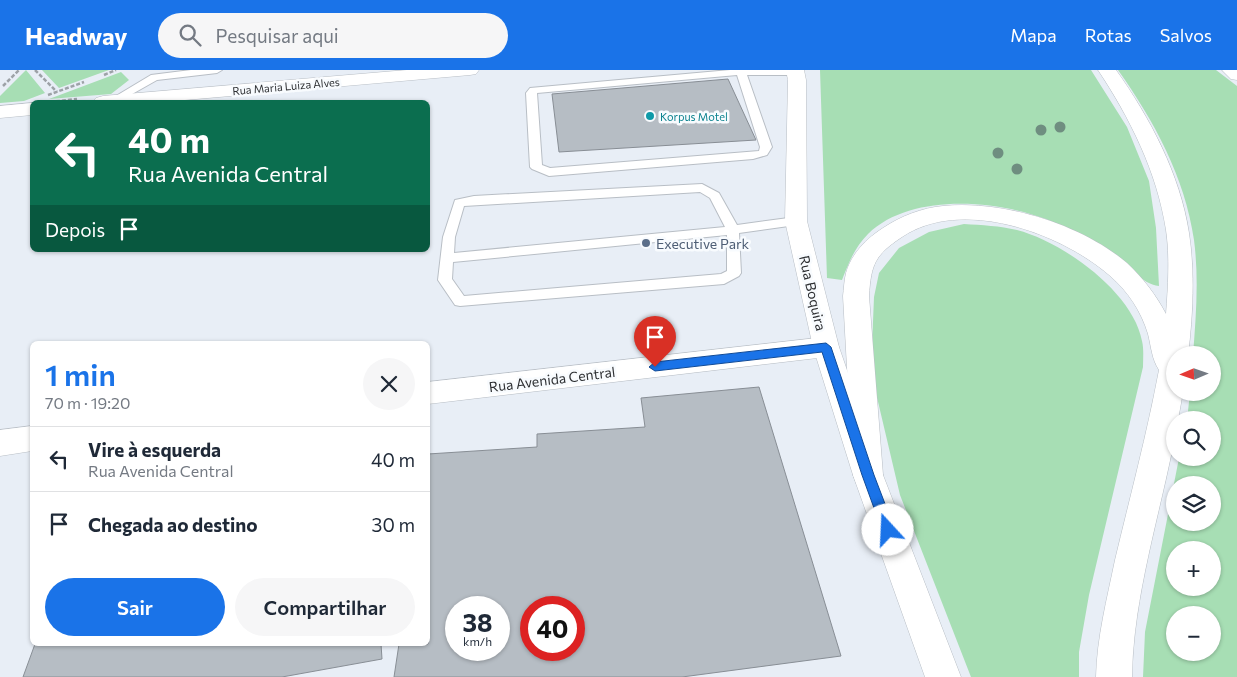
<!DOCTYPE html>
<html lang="pt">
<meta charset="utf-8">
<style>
:root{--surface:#fff;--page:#f6f6f7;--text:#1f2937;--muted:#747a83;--line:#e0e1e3;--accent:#1a73e8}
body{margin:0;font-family:Commissioner,sans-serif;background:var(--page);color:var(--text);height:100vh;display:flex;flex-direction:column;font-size:19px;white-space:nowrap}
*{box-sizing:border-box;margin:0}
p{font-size:16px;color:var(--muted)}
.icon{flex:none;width:28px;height:28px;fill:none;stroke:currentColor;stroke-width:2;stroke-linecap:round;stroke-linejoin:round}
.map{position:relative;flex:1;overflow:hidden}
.side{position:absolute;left:30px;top:271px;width:400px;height:305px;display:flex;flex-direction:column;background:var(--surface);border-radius:8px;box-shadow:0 1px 4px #0004}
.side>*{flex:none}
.guide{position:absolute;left:30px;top:30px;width:400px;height:152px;border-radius:8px;box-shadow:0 1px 4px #0004;background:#0b6e4f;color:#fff;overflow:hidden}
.needle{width:32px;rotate:268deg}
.fabs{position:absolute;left:1166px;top:276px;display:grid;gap:10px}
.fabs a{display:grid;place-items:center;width:55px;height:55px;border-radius:50%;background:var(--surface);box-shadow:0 1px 4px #0004;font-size:25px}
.speed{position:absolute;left:445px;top:526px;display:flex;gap:10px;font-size:25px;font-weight:700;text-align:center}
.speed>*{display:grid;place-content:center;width:65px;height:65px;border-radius:50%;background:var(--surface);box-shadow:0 1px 4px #0004;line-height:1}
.speed small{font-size:12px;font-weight:400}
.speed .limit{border:8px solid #d22;background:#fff;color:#111}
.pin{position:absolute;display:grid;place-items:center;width:42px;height:42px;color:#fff;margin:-51px -21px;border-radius:50% 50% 50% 0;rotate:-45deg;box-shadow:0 0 5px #0007}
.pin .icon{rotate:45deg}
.me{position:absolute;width:55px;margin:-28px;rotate:340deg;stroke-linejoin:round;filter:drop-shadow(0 0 4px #0008)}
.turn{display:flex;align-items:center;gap:18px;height:105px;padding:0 15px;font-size:22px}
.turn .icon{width:65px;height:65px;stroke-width:2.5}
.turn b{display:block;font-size:35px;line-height:42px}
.then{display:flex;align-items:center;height:48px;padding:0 15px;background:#0003;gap:10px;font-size:19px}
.round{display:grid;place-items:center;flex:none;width:52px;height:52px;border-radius:26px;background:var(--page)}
.headline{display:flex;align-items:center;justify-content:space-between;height:85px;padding:0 15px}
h1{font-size:30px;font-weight:600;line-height:38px;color:var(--accent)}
.action{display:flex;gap:10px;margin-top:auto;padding:10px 15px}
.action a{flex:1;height:58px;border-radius:30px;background:var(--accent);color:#fff;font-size:20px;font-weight:600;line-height:58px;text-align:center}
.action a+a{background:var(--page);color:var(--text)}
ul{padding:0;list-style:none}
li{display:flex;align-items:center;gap:15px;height:65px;padding:0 15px;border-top:1px solid var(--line)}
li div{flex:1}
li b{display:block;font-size:19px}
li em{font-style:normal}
header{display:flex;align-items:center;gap:30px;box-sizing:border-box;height:70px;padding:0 25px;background:var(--accent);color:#fff}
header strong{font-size:24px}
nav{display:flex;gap:28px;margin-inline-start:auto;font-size:18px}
.search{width:350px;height:45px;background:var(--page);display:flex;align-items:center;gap:12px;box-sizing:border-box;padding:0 18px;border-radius:28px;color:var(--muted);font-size:19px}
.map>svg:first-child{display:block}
.green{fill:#a7deb4;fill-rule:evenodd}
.building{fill:#b6bdc4;stroke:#888e95;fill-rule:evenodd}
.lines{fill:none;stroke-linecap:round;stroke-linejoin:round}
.service-casing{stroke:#b8bec5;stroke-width:2}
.minor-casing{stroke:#b8bec5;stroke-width:1}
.tertiary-casing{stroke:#b8bec5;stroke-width:1}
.trunk-casing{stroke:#b8bec5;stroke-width:1}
.path{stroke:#9da2a7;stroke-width:2.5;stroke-dasharray:4 2;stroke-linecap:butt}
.service{fill:#fff;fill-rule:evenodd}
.minor{fill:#fff;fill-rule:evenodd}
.tertiary{fill:#fff;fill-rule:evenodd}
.trunk{fill:#fff;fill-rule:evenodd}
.tree{fill:#6f8e80}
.route{fill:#1a73e8;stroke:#114b97}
.culture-dot{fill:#0f9aa8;stroke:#f8fbfe;stroke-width:2}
.service-dot{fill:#5c6f8a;stroke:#f8fbfe;stroke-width:2}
.labels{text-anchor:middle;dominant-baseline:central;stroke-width:5;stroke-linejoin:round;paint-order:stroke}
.far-street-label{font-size:11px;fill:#2e3033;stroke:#f8fbfe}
.far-culture-label{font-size:11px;fill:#0d838f;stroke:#f8fbfe;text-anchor:start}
.service-label{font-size:14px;fill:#4e5e75;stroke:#f8fbfe;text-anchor:start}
.street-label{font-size:14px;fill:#2e3033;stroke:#f8fbfe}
</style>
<header>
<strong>Headway</strong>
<div class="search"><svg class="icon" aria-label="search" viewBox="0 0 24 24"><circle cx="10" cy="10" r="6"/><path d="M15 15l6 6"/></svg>Pesquisar aqui</div>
<nav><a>Mapa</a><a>Rotas</a><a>Salvos</a></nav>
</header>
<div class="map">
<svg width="1237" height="607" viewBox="0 0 1237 607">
<rect width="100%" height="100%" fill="#e8eef6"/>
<!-- green -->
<path class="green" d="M26 0 45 23 24 31 0 33V26Z
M42 0H109L59 18Z
M820 0H1091L1127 57 1149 111 1156 158 1159 216C1142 213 1139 205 1125 194 1109 182 1089 170 1070 160 1018 131 915 118 868 164 855 177 849 192 842 210L827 208Z
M1118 0H1216L1237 16V607H1143L1145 562 1179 388H1212V350H1187L1190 323 1212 322V285H1193C1196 247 1199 208 1194 170 1185 107 1154 51 1118 0ZM1175 415H1212V452H1175ZM1175 480H1212V518H1175ZM1175 545H1212V582H1175Z
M121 2 129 10 111 24 49 29Z
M964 154C982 155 1000 156 1017 160 1063 172 1133 222 1142 271 1144 279 1143 289 1143 297L1089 525 1079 582V607H971L900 425 871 302 874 227 879 203 899 178 929 162Z"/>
<!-- building -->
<path class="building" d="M728 9 756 70 559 82 552 24Z
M759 317 841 586 682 607H394L399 574H428V384L537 377V364L645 357 641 328ZM456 538H499V580H456ZM531 538H574V580H531Z
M35 574H381L382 589 282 607H23Z"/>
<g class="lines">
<!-- service casing -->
<g class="service-casing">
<path id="service" d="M191 0H222L217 3 157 10 118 32H106L151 5Z
M730 0H799L800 2 795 5H747L772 77 767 85 753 89 549 106 532 99 530 97 526 23 530 18ZM737 5 760 77 759 81 550 98 542 95 537 23Z
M702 114 719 123 737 155 796 147 802 151 796 155 739 163 741 203 739 206 724 214 460 236 455 235 438 210 443 167 455 130 474 126ZM700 122 710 128 725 157 454 183 455 167 464 136ZM727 165V201L721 204 464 226 452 209 453 192Z"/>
</g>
<!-- minor casing -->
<g class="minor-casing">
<path id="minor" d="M826 267 835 270 839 277 835 284 826 287 428 334V312Z
M32 356V381L0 386V360Z"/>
</g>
<!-- tertiary casing -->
<g class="tertiary-casing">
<path id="tertiary" d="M407 0H479L476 4 470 5 162 32H93L96 28 103 26Z
M786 0H804L806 10 807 151 839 277 883 405 961 607H925L853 405 813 277 785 151 788 10Z
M32 33V45L0 48V36Z"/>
</g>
<!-- trunk casing -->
<g class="trunk-casing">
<path id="trunk" d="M1098 0H1116C1150 48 1180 104 1189 163 1195 202 1193 245 1188 285H1175V322H1183L1178 350H1175V366C1160 445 1133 527 1132 607H1096C1097 567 1107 529 1115 490 1130 427 1147 364 1159 300 1152 290 1151 276 1148 264 1141 241 1128 221 1109 205 1059 162 961 127 902 167 875 185 871 194 869 226L883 405 879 415 868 419 857 415 853 405 843 226C844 219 844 211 846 203 851 184 867 168 883 158 901 146 922 138 943 136 1003 130 1081 154 1127 193 1143 208 1156 225 1166 244 1168 217 1170 187 1166 160 1157 102 1130 48 1098 0Z
M1222 0H1237V10L1231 9Z"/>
</g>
<!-- path -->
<path class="path" d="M35 0 57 22
M104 5 116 0
M3 16 19 0
M48 25 84 12
M50 32 77 29"/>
<!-- service -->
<use href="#service" class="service"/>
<!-- minor -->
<use href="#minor" class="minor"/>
<!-- tertiary -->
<use href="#tertiary" class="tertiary"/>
<!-- trunk -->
<use href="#trunk" class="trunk"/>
</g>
<!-- trees -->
<g class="tree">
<circle cx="1060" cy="57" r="5.5"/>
<circle cx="1041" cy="60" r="5.5"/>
<circle cx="998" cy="83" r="5.5"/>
<circle cx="1017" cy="99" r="5.5"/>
</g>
<!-- route -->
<path class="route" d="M826 273 831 277 874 405 895 460 893 465 888 467 884 465 882 460 862 405 822 282 655 301 649 297 655 292Z"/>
<!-- markers -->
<circle class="culture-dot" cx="650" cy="46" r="5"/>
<circle class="service-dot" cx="646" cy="173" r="5"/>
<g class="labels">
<!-- far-street labels -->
<g class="far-street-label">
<text transform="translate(286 16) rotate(-5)">Rua Maria Luiza Alves</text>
</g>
<!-- far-culture labels -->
<g class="far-culture-label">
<text x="660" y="46">Korpus Motel</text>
</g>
<!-- service labels -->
<g class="service-label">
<text x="656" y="173">Executive Park</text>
</g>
<!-- street labels -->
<g class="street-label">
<text transform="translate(813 223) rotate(77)">Rua Boquira</text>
<text transform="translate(552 309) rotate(-7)">Rua Avenida Central</text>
</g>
</g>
</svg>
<div class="fabs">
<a><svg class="needle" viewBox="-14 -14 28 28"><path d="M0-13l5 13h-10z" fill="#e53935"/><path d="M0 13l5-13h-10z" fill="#747a83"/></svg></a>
<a><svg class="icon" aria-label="search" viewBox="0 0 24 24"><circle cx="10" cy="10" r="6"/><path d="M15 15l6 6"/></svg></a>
<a><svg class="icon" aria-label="layers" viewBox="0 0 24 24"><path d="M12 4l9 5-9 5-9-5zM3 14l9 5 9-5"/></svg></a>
<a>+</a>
<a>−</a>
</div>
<div class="speed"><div>38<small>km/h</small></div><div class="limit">40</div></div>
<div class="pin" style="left:655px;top:297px;background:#d93025"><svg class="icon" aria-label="arrive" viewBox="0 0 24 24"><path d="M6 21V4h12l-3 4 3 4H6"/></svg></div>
<svg class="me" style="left:888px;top:460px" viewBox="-20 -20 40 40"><circle r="19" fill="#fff"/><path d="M0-13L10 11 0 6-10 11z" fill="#1a73e8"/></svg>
<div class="guide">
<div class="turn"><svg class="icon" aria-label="left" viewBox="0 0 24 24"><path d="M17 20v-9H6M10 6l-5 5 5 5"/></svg><div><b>40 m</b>Rua Avenida Central</div></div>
<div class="then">Depois<svg class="icon" aria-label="arrive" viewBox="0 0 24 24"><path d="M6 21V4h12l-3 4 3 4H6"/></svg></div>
</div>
<section class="side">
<div class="headline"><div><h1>1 min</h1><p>70 m · 19:20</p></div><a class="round"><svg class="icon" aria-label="close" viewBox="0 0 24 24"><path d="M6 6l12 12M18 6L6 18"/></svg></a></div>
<ul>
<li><svg class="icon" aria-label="left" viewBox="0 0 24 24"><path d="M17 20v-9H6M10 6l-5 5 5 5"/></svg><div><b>Vire à esquerda</b><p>Rua Avenida Central</p></div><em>40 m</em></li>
<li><svg class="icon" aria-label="arrive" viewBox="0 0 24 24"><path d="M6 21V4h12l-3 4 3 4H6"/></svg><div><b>Chegada ao destino</b></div><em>30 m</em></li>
</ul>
<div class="action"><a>Sair</a><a>Compartilhar</a></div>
</section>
</div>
